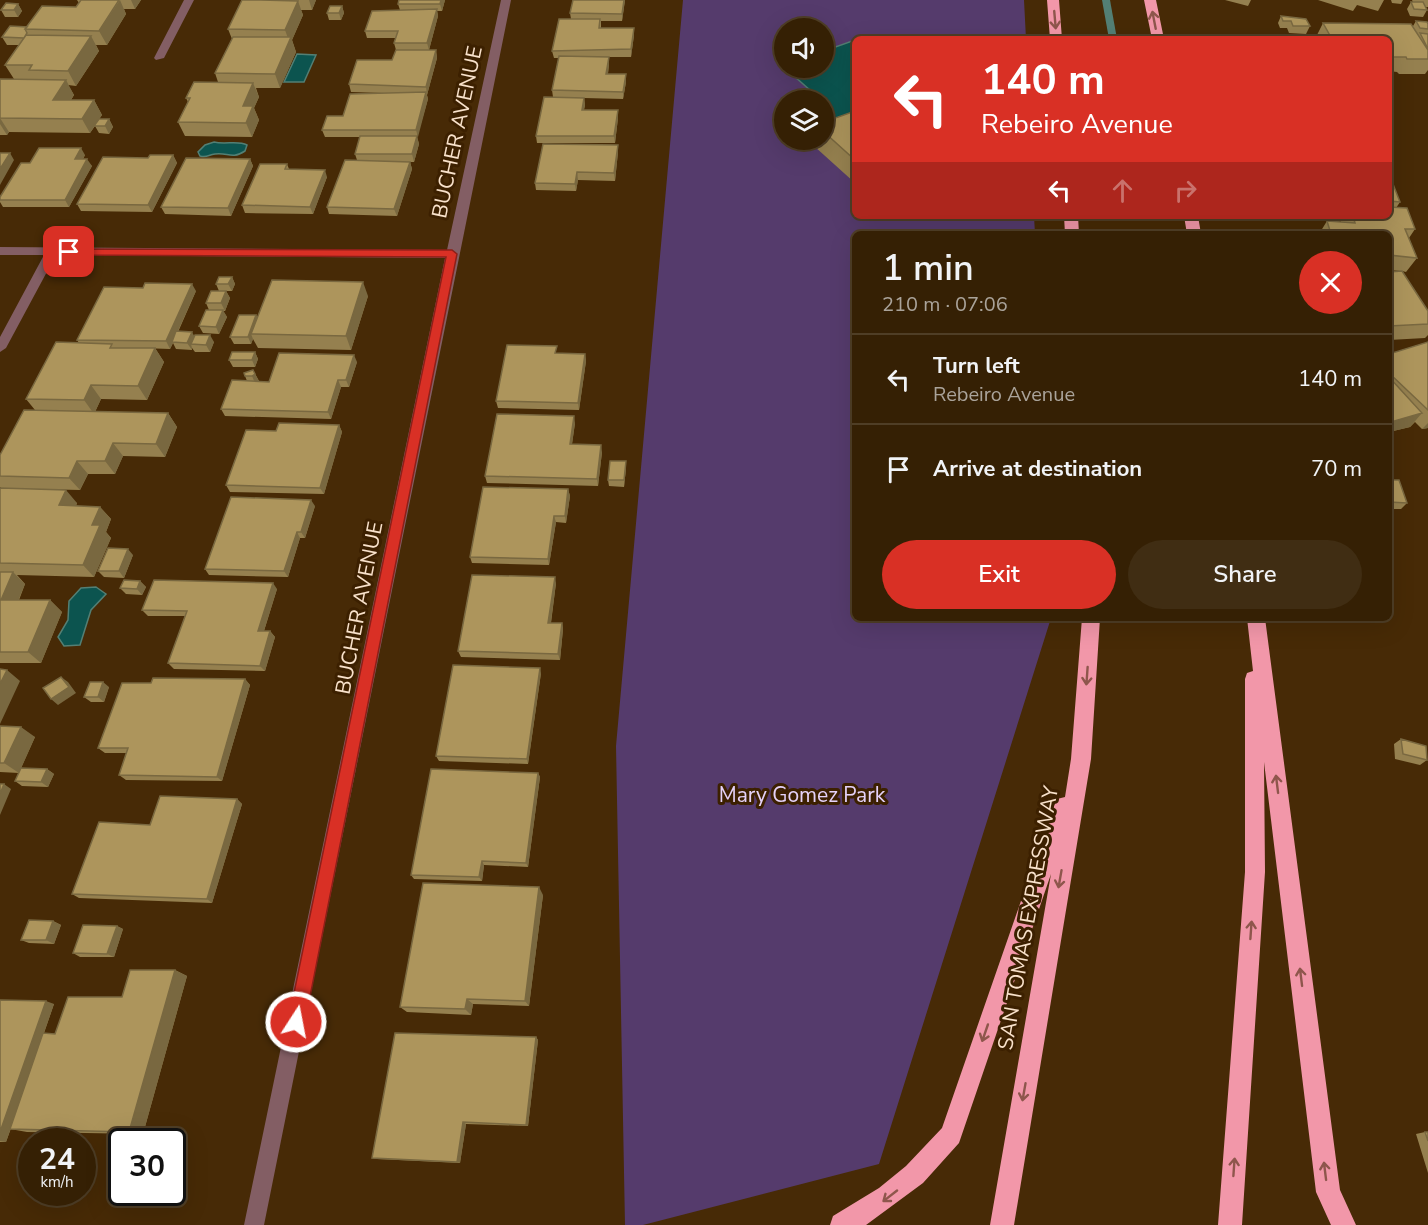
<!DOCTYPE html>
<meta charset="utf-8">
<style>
:root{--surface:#352004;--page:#402d13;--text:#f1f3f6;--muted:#aaa39a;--line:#4f3e26;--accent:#d93025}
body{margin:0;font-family:"Nunito Sans",sans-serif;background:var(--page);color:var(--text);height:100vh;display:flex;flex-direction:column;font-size:22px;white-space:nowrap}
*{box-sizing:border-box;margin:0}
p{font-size:20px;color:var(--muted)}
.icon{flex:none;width:33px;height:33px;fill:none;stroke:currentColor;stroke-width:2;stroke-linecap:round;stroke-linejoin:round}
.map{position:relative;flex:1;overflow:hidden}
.panel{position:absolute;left:852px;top:231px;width:540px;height:390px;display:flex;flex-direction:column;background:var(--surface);border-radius:9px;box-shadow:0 6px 24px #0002,0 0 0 2px var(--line)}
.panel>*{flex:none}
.banner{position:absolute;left:852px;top:36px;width:540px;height:183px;border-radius:9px;box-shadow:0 6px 24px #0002,0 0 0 2px var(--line);background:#d93025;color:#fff;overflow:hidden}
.controls{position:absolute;left:774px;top:18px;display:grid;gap:12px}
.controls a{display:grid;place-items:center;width:60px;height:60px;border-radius:50%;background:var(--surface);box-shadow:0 6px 24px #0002,0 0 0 2px var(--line);font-size:30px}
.speed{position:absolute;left:18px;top:1128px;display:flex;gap:12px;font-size:30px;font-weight:700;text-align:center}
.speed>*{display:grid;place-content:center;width:78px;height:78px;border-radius:50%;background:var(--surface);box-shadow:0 6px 24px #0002,0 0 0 2px var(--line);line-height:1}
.speed small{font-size:15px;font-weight:400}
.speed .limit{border:3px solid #111;border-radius:9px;background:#fff;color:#111}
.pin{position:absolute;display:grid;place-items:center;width:51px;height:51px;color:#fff;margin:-26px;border-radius:12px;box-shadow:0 3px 9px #0006}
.me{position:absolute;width:66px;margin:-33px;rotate:11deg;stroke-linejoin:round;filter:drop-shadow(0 0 4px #0008)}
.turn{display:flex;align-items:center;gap:21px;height:126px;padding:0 30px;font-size:27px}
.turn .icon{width:78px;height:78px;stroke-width:2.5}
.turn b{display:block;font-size:42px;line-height:51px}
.lanes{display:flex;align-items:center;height:57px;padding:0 30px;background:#0003;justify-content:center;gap:30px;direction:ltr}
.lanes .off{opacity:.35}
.round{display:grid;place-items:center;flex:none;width:63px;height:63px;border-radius:32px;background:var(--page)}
.head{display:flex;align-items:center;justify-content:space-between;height:102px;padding:0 30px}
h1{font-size:36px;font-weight:600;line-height:45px}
.action{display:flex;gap:12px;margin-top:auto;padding:12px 30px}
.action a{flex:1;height:69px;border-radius:36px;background:var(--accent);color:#fff;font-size:24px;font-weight:600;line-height:69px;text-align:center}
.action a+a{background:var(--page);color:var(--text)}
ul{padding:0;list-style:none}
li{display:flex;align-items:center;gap:18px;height:90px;padding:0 30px;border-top:2px solid var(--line)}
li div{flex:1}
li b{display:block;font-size:22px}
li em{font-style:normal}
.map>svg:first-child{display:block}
.green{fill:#553b6c;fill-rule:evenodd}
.water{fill:#0c544f;stroke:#537f74;stroke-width:1.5}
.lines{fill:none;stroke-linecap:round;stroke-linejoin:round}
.stream{fill:#537f74;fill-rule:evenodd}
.minor{fill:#835e64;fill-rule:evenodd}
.highway{fill:#f297a9;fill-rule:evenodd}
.wall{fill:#95804f}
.shaded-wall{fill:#796840}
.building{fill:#ad955c;stroke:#796840;stroke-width:1.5}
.oneway{stroke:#8e564c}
.route{fill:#d93025;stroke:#8d1f18;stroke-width:1.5}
.labels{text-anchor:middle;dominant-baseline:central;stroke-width:6;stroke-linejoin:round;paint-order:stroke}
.street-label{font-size:21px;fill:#f9e2cb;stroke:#3c2000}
.park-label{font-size:21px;fill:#e5d2f9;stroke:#3c2000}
</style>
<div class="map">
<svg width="1428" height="1225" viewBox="0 0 1428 1225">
<rect width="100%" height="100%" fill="#472a06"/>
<!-- green -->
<path class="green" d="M683 0H1024L1026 39H855V216H1034L1035 234H855V618H1051L879 1164 643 1225H625L616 746ZM784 28H824V68H784ZM784 100H824V140H784Z"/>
<!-- water -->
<path class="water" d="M855 40V166L824 138V100H817L820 99 785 68H824V51Z
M297 54 316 55 304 82H284Z
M214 142C225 145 238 140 247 145L245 151C231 160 228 152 215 154 208 155 207 158 200 156L198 152 205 145Z
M96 587 106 594 91 610 80 645 64 646 58 637 68 620 69 601 81 588Z"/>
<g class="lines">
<!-- stream -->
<path class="stream" d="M1102 0H1110L1117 39H1109Z"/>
<!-- minor -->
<path class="minor" d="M184 0H194L164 58 156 60 154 58Z
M501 0H511L264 1225H244L445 258 56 255 6 348 0 352V337L44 255H0V247L447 250Z"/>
<!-- highway -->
<path class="highway" d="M1047 0H1059L1062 39H1050Z
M1144 0H1156L1164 39H1152Z
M1064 216H1078L1079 234H1065Z
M1184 216H1198L1201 234H1187Z
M1082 618H1100L1091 759 1014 1225H990L1051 874 959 1143 923 1183 866 1225H830L833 1216 879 1188 906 1166 942 1128 1054 806 1057 799 1065 797 1071 759Z
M1247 618H1265L1340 1190 1356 1225H1331L1316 1192 1264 762 1265 872 1242 1225H1218L1245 872V679L1247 673 1253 671Z"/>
</g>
<!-- wall -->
<path class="wall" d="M77 0H141L135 9H124L126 14 107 45H96L99 51 76 86 68 85 74 95 71 100H94L102 115 99 119H109L113 127 109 134 99 133 95 126 90 133 9 132 7 135H0V79H14L5 65 19 45H7L2 37 76 7 79 3Z
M242 0H316L312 10H301L303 15 292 40 296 52 280 88H256L259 97 254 108 259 120 252 137 185 136 178 122 188 102 186 98 218 82 215 73 232 39 228 29Z
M399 0H445L442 11H437L438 16 429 50H436L437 58 427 95 428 99 417 137 419 144 414 162H400H410L412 169 397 216 329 214 327 207 357 160 355 154 360 137H325L322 130 343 116 383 93 351 92 349 84 392 60 396 50 394 43 396 38H367L365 31 400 10 398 4Z
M625 0 622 21H601V28H634V35L631 57H609V64L608 74H626V82L623 99 584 98 585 105 584 110 618 118 615 143H537L536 136 553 97 552 90 559 58H554L552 51 571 19 570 13Z
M1225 0H1251L1248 6Z
M1318 0H1384L1378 11 1357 5 1353 11Z
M1391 0H1403L1401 4 1392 3Z
M1412 0H1428V7H1425L1427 10 1423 17 1410 16 1407 9 1411 2H1413Z
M18 4 22 11 18 17H5L1 10Z
M342 6 344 13 341 20H329L327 13Z
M1281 16 1310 26 1306 34 1289 33 1287 28H1280L1278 23Z
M1416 21 1428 24V70L1425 74H1399L1397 72 1389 71V39H1317L1316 37 1323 23 1413 26Z
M855 111V183L814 146V140H824V122Z
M618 152 615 181 578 180 576 191 536 190 535 183Z
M85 155 83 159 92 166 69 207H3L0 202V197L30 163Z
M173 155 177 163 152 212 81 211 77 204 148 158Z
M250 159 253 166 231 216 165 214 161 207Z
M287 164 289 169 327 177 313 214 245 213 242 205Z
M1389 174 1400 202 1396 208 1415 229 1409 238 1417 258 1406 272 1402 271 1428 311V335L1425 338 1389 340V272L1401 271 1389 270V234H1319L1327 221 1341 222 1340 219 1342 216H1389Z
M232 277 235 284 232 291H226L230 298 225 311H223L227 317 219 334 203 333 199 326 209 310 206 303 219 291 216 284Z
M196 291 178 332 214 342 210 352H195L192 348V350L176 349 173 343 170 349 114 347 155 348 164 362 147 400 101 399 95 412 168 413 177 427 165 457 123 456 115 474H88L80 490 37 489 77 503 76 506 100 507 111 519 106 532 111 538 94 577 17 575 25 584 19 600H50L62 612 41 663H0V488H1L0 487V455L35 410 26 399 79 343 77 340Z
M368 296 351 350 258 348 253 339 251 344H234L230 337 256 315 257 317Z
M1428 342V428L1422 429 1415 422 1410 427 1389 432V354Z
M255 352 258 359 255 367H233L229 360Z
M558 353 585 354 586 361 579 410 498 408 496 401Z
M357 362 349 387H341L331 419 225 416 221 409 247 381 245 376 253 370 259 381H258L269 382Z
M575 423 572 444 602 452 598 486 487 483 485 476Z
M339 425 342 432 324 494 230 492 226 485 276 431Z
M626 461V468L624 487 609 486 608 480Z
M1389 480 1407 503 1401 509H1389Z
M568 489 570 496 566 523 556 522 549 565 472 563 470 557Z
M315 506 305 538H300L288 577 209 575 205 569Z
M133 555 124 578 104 577 98 571Z
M140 581 146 587 142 595 126 594 120 588Z
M556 583 551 623H562L563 629 560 660 461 657 458 651Z
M277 589 264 631H270L275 637 265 671 174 669 168 663 185 616H148L142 610Z
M541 673 528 764 439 761 436 756Z
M245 679 250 685 222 781 126 780 119 775 127 753H105L98 748 151 683Z
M109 687 104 702H91L84 697Z
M0 726 35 737 21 768 47 769 54 774 48 787 22 786 15 781 19 773 0 772Z
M1401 739 1427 760 1420 765 1395 759 1394 744Z
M538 773 540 777 528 867 484 865 482 881 414 879 411 875Z
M237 799 242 804 212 903 79 898 72 894 150 825Z
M543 895 529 1006 473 1004 471 1015 407 1012 400 1007Z
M53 921 61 925 54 944 29 943 21 940Z
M117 926 123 929 114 957H80L73 953Z
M175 970 187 976 143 1134 27 1132 10 1129 14 1120 6 1142H0V1000L54 1004 44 1033 55 1034 122 997Z
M536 1037 538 1040 528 1126 466 1124 460 1163 377 1159 372 1158Z
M1425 1132H1428V1173L1416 1134Z"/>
<!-- shaded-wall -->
<path class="shaded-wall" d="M120 0 126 14 107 45 99 31Z
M131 0H141L135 9Z
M309 0H316L312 10Z
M441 0H445L442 11 440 4Z
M624 0H625L622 21V14Z
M298 1 303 15 292 40 296 52 280 88 275 74 289 41 285 30Z
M18 4 22 11 18 17 14 10Z
M342 6 344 13 341 20 339 13Z
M437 9 438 16 429 50 427 43Z
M634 28V35L631 57V49Z
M91 36 99 51 76 86 68 71Z
M436 50 437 58 427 95 426 87Z
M609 57V64L607 81 606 74Z
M626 74V82L623 99V92Z
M66 80 74 95 62 114 53 100Z
M253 83 259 97 254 108 259 120 252 137 246 123 243 106Z
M426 92 428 99 418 137 416 130Z
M584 98 585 105 582 117V110Z
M94 100 102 115 90 133 82 119Z
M618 110V118L615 143 614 136Z
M0 118 9 132 7 135 0 124Z
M109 119 113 127 109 134 105 126Z
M417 136 419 144 414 162 412 154Z
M618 145V152L615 181 614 173Z
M81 148 85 155 79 166 75 159Z
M10 153 14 160 0 185V169Z
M173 155 177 163 152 212 148 205Z
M87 159 92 166 69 207 65 200Z
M250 159 253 166 231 216 228 208Z
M410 162 412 169 397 216 394 209Z
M325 170 327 177 313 214 310 207Z
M577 172 578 180 576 191 575 184Z
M232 277 235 284 232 291 228 284Z
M363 282 368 296 351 350 346 336Z
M192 284 196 291 173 342H172L173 343 170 349 166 341Z
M226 291 230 298 225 311 221 303Z
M223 310 227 317 219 334 216 327Z
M256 315 260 323 251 334 253 339 251 344 248 337Z
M192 332 196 339 191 344 192 348V350L187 343Z
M210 335 214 342 210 352 206 345Z
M155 348 164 362 147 400 138 386Z
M255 352 258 359 255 367 252 360Z
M585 354 586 361 579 410 578 403Z
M354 355 357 362 349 387 346 380Z
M255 374 259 381 255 383 252 376Z
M338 380 341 387 331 419 328 412Z
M91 385 101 399 94 414 84 400Z
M168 413 177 427 165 457 156 444Z
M1422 413 1410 427 1389 432V424L1391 422Z
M574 416 575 423 571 451 570 444Z
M1428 423V428L1422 429Z
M339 425 342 432 324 494 320 488Z
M113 443 123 456 115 474 105 461Z
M601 445 602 452 598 486 597 479Z
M77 461 88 474 80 490 69 478Z
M626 461V468L624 487V480Z
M568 489 570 496 566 523 565 516Z
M66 490 77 503 70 518 59 505Z
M311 500 315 506 305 538 301 532Z
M100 507 111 519 106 532 111 538 94 577 83 565 92 525Z
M554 516 556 522 549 565 548 559Z
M297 532 300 538 288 577 284 571Z
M128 549 133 555 124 578 119 571Z
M13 572 25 584 14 611 1 600Z
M555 577 556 583 550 629 548 623Z
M140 581 146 587 142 595 137 589Z
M273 583 277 589 262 637 258 631Z
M50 600 62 612 41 663 28 652Z
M562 623 563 629 560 660 558 654Z
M270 631 275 637 265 671 260 666Z
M540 668 541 673 528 764 527 759Z
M7 670 20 681 0 724V684Z
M61 677 68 682 76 693 58 705 51 699Z
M245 679 250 685 222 781 217 777Z
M103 682 109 687 104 702 98 697Z
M21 727 35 737 19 773 4 763Z
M47 769 54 774 48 787 41 782Z
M538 773 540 777 528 867 526 863Z
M4 784 11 789 0 815V794Z
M237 799 242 804 212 903 207 899Z
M482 861 484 865 482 881 479 877Z
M539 887 543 895 529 1006 525 1001Z
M53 921 61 925 54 944 46 940Z
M117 926 123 929 114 957 107 954Z
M175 970 187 976 143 1134 129 1132Z
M467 999 473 1004 471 1015 465 1009Z
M46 1001 54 1004 6 1142 0 1141V1132Z
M536 1037 538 1040 528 1126 526 1125Z
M463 1122 466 1124 460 1163 457 1162Z"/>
<!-- building -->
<path class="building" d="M81 0H119L99 31 25 29 42 6 76 7Z
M242 0H261L298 1 285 30 228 29Z
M399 0H441L440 4H398Z
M573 0H624L622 14 570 13Z
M1411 2H1423L1427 10 1414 9Z
M6 3 18 4 14 10H1Z
M330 6H342L339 13H327Z
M437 9 427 43H394L398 31H365L372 11Z
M1281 16 1306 19 1310 26H1293L1291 21H1283Z
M559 19H600L599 28H634L631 49 552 51Z
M1416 21 1427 22 1428 24V29L1420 28Z
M1323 23 1411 24 1428 50V59H1407L1406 57H1389V39H1332Z
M10 26 27 27 25 29 27 33 24 38 2 37Z
M1420 33 1428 34V49Z
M26 35 91 36 68 71 29 70 32 65H5Z
M233 37H291L275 74 215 73Z
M396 50H436L426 87 349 84 357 60H392Z
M559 56 609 57 606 74H626L623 92 552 90Z
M0 79 66 80 53 100H94L82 119 0 118Z
M194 82 253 83 243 106H253L246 123 178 122 190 98H186Z
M426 92 416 130H322L327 116H343L350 94Z
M544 97 584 98 582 110H618L614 136H536Z
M855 111V160L824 132V122Z
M99 119H109L105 126H94Z
M360 136H417L412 154H355Z
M543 144 618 145 614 173 577 172 575 184 535 183Z
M39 148H81L75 159H87L65 200H0V197L21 163H30Z
M0 153H10L0 169Z
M150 155H173L148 205 77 204 103 157 148 158Z
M186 158 250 159 228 208 161 207Z
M345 160 410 162 394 209 327 207Z
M260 164H287L285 169 325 170 310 207 242 205Z
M1389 174 1400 202 1389 201Z
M1389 207 1407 208 1415 229H1405L1417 258 1389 255V234H1331L1327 221 1355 223 1353 216H1389Z
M1402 271 1428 311V324L1389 326V272Z
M219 277H232L228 284H216Z
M272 280 363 282 346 336 251 334Z
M145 283 192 284 166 341 77 340 104 287 143 288Z
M211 291H226L221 303H206Z
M206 310H223L216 327 199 326Z
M239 315H256L248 337H230Z
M176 331 192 332 187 343 172 342Z
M195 335H210L206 345 191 344Z
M56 342 112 344 110 348H155L138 386 91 385 84 400 26 399Z
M1428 342V410L1389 373V354Z
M507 345 557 346 555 353 585 354 578 403 496 401Z
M232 352H255L252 360H229Z
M279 353 354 355 346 380H338L328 412 221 409 232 380 269 382Z
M253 370 255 374 252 376H245L244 373Z
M1389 377 1422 413 1391 422 1389 420Z
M24 410 168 413 156 444 113 443 105 461H77L69 478 0 476V455Z
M497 414 574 416 570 444 601 445 597 479 485 476Z
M279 423 339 425 320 488 226 485 246 430 276 431Z
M610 461H626L624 480H608Z
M1389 480H1399L1407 503 1389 502Z
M483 487 568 489 565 516H554L548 559 470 557Z
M0 488 66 490 59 505 100 507 92 525H100L83 565 0 563Z
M231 497 311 500 301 532H297L284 571 205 569Z
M108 548 128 549 119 571H98Z
M0 572H13L1 600H50L28 652H0Z
M472 575 555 577 548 623H562L558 654 458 651Z
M124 580 140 581 137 589 120 588Z
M154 580 273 583 258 631H270L260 666 168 663 187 611 142 610Z
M453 665 540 668 527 759 436 756Z
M0 669 7 670 0 684Z
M61 677 69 687 51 699 43 688Z
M153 678 245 679 217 777 119 775 128 748H98L122 683H151Z
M90 682H103L98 697H84Z
M0 726 21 727 4 763H0Z
M1401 739 1426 746 1427 760 1403 754Z
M21 768 47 769 41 782 15 781Z
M431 769 538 773 526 863 482 861 479 877 411 875Z
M0 784H4L0 794Z
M160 796 237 799 207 899 72 894 99 822 150 825Z
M423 883 539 887 525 1001 467 999 465 1009 400 1007Z
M29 920 53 921 46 940H21Z
M83 925 117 926 107 954 73 953Z
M130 970H175L129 1132 10 1129 43 1033 55 1034 68 997H122Z
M0 1000 46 1001 0 1132Z
M395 1033 536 1037 526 1125 463 1122 457 1162 372 1158Z
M1425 1132H1428V1141Z"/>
<!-- one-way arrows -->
<defs><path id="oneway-shaft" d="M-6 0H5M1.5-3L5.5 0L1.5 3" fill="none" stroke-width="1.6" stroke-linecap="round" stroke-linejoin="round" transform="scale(1.5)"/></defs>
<g class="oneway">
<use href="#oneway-shaft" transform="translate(1055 20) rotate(85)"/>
<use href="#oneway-shaft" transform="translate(1154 20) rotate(-101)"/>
<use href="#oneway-shaft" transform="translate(1087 676) rotate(94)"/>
<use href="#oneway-shaft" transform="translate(1277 784) rotate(-97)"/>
<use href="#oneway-shaft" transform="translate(1060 879) rotate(100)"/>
<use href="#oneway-shaft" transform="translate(1251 930) rotate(-86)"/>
<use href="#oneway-shaft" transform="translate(1301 977) rotate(-97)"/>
<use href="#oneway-shaft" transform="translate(985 1033) rotate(109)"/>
<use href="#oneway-shaft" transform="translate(1024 1092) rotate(100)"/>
<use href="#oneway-shaft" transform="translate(1234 1167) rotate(-86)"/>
<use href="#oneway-shaft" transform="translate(1325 1171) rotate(-97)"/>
<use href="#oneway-shaft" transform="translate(890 1196) rotate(142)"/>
</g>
<!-- route -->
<path class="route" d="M69 249 452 250 457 254 305 1022 302 1028 296 1031 290 1028 288 1022 446 257 65 255V250Z"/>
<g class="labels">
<!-- street labels -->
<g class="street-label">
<text transform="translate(457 132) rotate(-78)">BUCHER AVENUE</text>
<text transform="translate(359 608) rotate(-79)">BUCHER AVENUE</text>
<text transform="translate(1028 918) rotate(-80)">SAN TOMAS EXPRESSWAY</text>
</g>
<!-- park labels -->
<g class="park-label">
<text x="802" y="795">Mary Gomez Park</text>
</g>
</g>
</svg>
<div class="controls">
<a><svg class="icon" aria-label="sound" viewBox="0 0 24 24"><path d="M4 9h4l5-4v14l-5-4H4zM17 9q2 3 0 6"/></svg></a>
<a><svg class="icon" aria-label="layers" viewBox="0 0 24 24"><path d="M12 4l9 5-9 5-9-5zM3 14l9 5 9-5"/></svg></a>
</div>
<div class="speed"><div>24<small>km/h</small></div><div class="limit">30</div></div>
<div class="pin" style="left:69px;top:252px;background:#d93025"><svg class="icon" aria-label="arrive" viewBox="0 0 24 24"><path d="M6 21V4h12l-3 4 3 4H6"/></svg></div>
<svg class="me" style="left:296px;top:1022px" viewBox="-20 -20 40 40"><circle r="17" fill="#d93025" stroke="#fff" stroke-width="3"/><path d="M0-11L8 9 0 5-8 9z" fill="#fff"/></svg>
<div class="banner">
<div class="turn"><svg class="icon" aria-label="left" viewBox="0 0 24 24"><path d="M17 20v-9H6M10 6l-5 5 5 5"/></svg><div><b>140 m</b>Rebeiro Avenue</div></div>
<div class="lanes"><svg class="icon" aria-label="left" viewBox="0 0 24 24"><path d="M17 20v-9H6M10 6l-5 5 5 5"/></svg><svg class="icon off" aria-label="ahead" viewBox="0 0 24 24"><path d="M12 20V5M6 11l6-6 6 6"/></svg><svg class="icon off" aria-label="right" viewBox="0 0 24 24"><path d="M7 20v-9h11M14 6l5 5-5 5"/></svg></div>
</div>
<section class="panel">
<div class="head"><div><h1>1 min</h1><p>210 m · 07:06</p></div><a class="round" style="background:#d93025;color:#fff"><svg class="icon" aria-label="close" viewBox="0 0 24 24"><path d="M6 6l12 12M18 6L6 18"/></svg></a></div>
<ul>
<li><svg class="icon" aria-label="left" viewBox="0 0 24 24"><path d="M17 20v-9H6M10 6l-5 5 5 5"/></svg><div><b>Turn left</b><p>Rebeiro Avenue</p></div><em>140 m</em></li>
<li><svg class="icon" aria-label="arrive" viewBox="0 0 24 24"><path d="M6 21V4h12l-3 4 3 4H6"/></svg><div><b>Arrive at destination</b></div><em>70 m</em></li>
</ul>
<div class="action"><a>Exit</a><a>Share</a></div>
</section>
</div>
